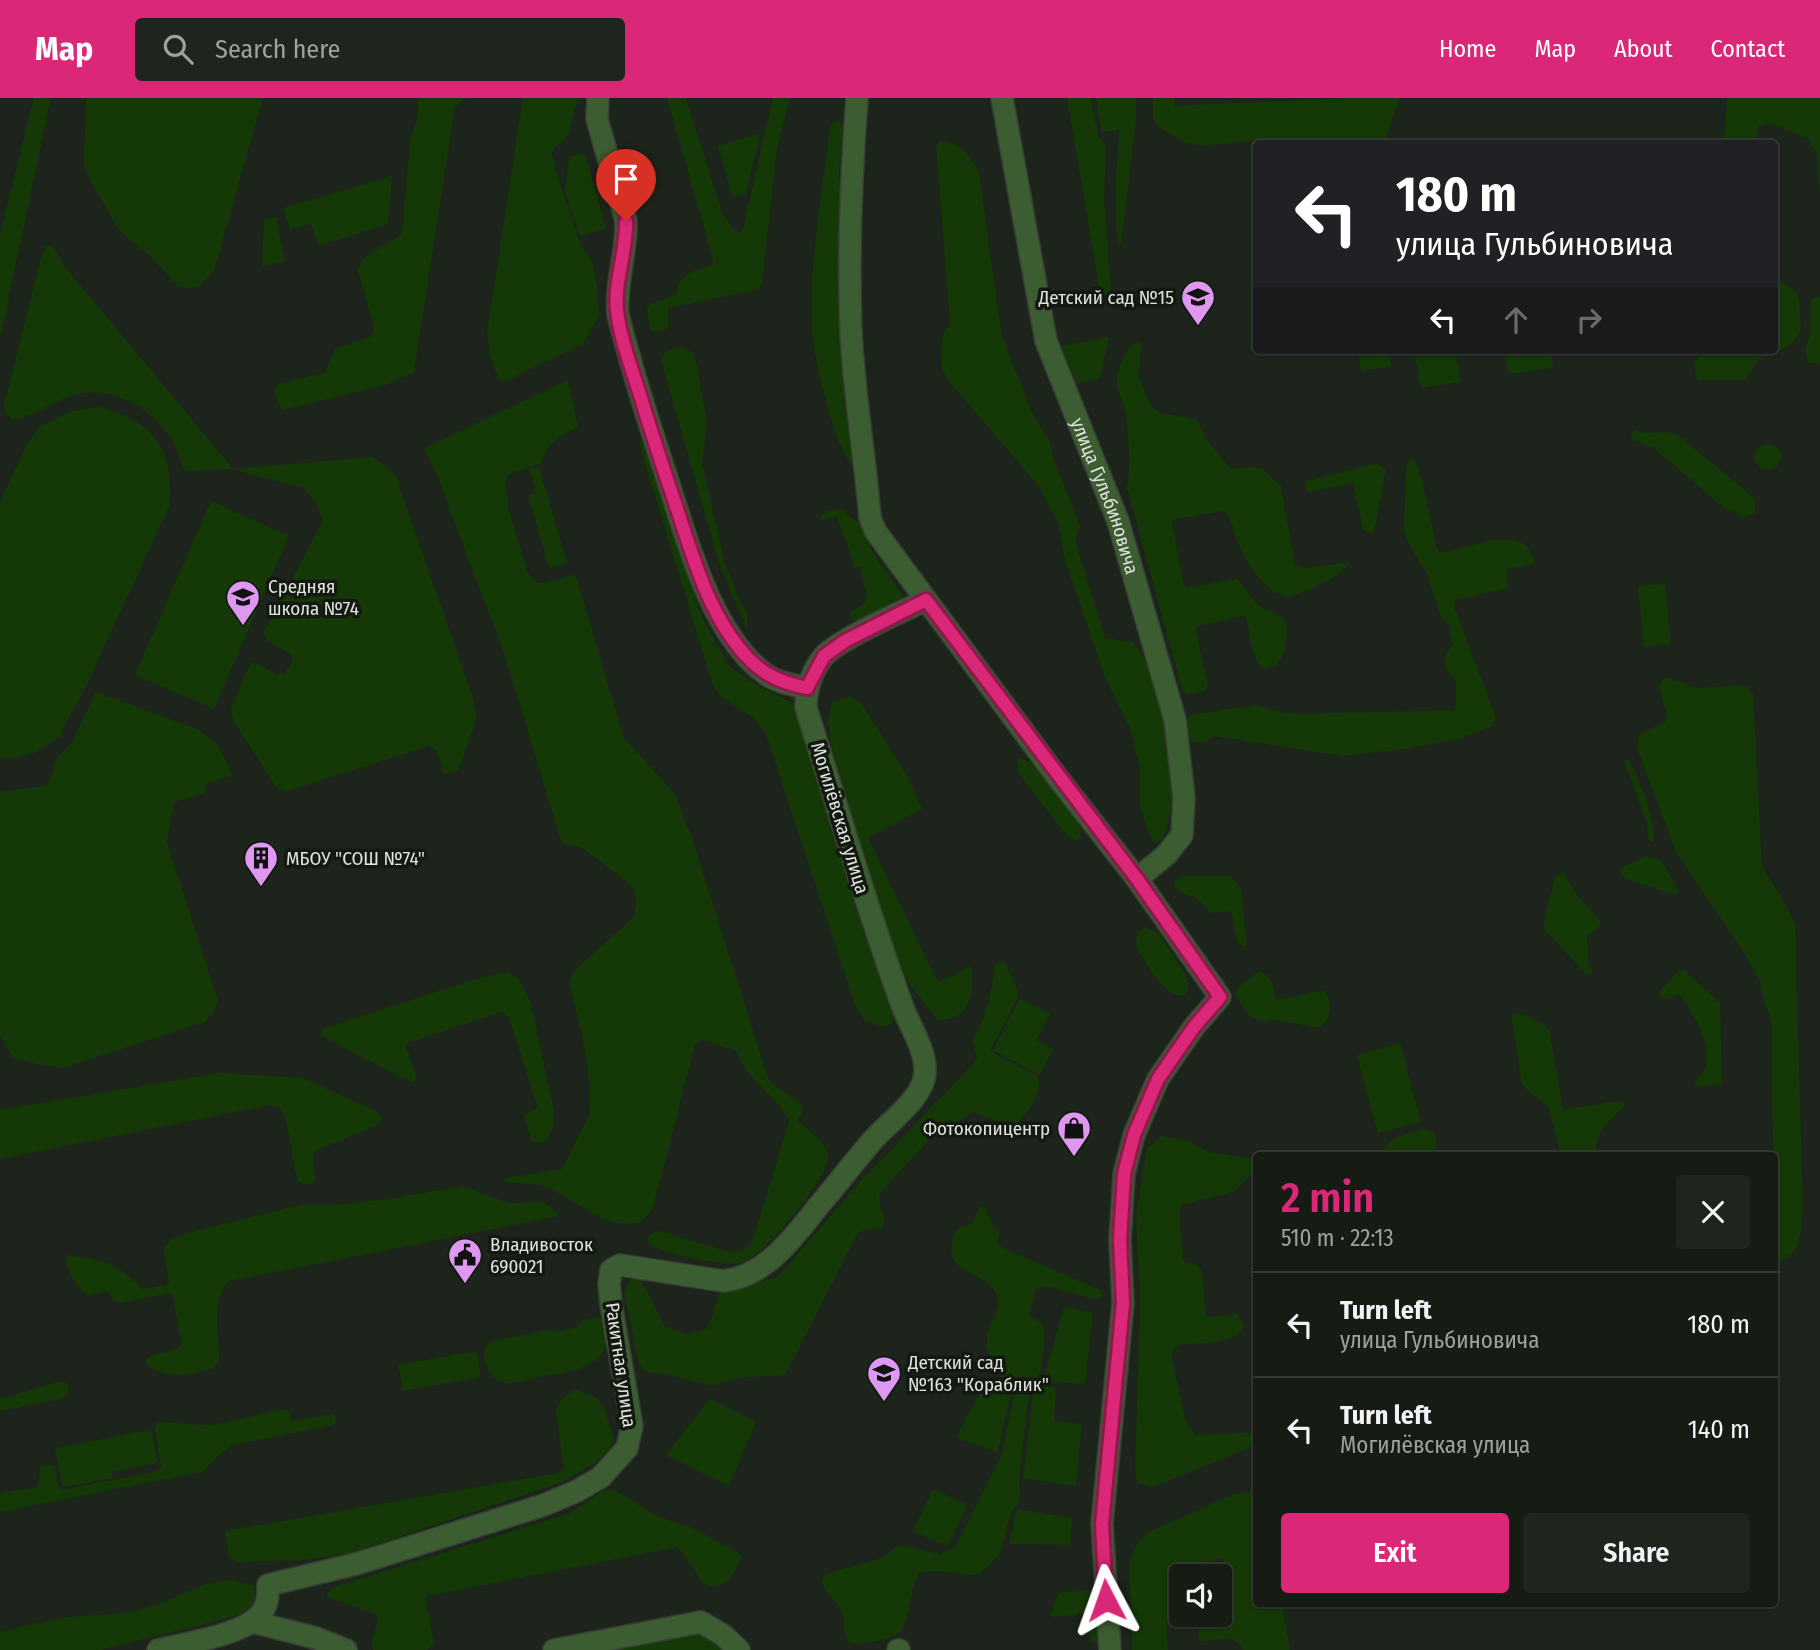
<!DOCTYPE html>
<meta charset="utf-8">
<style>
:root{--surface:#161b14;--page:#1f241d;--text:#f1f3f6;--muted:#9ea1a0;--line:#353934;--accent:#db2777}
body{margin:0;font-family:"Fira Sans Condensed",sans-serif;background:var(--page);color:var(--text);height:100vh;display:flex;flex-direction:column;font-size:26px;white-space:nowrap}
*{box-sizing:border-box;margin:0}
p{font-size:23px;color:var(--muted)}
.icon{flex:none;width:38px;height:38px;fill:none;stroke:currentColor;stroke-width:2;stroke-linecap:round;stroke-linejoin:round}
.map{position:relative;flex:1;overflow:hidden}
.side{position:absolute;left:1253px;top:1054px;width:525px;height:455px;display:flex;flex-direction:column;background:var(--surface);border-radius:7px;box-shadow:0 2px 5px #0004,0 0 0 2px var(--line)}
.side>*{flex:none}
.top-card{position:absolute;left:1253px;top:42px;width:525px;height:214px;border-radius:7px;box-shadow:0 2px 5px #0004,0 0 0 2px var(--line);background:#202124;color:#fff;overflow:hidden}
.fabs{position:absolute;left:1169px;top:1466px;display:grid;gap:14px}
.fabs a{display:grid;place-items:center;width:63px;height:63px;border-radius:7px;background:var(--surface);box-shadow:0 2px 5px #0004,0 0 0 2px var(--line);font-size:35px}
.pin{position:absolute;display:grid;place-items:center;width:60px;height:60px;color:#fff;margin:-72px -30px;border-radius:50% 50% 50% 0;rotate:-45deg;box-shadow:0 0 7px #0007}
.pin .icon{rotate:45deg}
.me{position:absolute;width:77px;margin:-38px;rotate:356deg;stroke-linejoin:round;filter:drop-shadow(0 0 5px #0008)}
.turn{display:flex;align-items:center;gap:24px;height:147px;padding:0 28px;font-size:32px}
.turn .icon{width:91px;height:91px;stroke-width:2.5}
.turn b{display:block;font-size:49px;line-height:60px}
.lanes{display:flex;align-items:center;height:66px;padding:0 28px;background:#0003;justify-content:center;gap:35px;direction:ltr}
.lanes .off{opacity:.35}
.round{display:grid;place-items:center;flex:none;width:74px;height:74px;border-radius:7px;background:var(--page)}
.head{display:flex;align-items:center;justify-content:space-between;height:119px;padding:0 28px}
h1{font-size:42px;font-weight:600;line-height:52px;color:var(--accent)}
.action{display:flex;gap:14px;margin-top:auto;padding:14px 28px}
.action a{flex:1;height:80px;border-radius:7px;background:var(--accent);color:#fff;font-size:28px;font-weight:600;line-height:80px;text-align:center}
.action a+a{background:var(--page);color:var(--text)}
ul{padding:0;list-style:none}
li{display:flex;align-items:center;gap:21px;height:105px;padding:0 28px;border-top:2px solid var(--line)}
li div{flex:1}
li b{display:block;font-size:26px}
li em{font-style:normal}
header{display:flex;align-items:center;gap:42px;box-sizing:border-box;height:98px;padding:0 35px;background:var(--accent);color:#fff}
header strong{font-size:33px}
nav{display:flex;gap:38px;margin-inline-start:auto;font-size:24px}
.search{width:490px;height:63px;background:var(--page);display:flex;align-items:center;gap:18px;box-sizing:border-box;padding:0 24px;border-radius:7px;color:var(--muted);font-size:26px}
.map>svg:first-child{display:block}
.green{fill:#143907}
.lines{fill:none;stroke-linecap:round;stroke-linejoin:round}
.street-casing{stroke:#383f36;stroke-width:24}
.street{stroke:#3b5d31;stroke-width:21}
.route-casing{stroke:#8e194d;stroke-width:18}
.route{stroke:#db2777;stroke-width:12}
.labels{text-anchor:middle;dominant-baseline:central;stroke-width:7;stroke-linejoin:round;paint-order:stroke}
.poi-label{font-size:19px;fill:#dfe3dd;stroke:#141a12;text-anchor:start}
.street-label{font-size:19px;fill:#dfe3dd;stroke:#141a12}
</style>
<header>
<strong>Map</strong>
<div class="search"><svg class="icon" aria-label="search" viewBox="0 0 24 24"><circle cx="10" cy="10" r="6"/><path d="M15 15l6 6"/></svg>Search here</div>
<nav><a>Home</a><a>Map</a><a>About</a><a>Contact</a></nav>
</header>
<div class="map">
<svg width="1820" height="1552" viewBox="0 0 1820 1552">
<rect width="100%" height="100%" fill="#1d241b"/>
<!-- green -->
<path class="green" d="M34 0H51L0 241V137Z
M86 0H263L214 173 198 189 188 191 178 188 149 157 120 134 91 84 84 66Z
M418 0H466L455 9 414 274 389 286 283 312C277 306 273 295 277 286L325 275 335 251 372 238 374 229 358 172C361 154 388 149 402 135L410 43 418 18Z
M523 0H580C566 20 579 36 553 50L552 56 562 92 580 144 593 166 597 188 599 217 583 246 506 283 499 282 490 258 487 235Z
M667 0H686L722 114 733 131 739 134 743 131 773 0H790L777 50 762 186 757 192 668 210 669 230 654 234 650 232 647 210 650 206 676 197C678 174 692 175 712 167L713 161Z
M1067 0H1091L1098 38 1106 47 1104 102 1111 189 1110 197 1101 200Z
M1096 0H1136V23L1121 147H1119C1112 110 1117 69 1119 32L1102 34Z
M1153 0H1174L1175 8 1347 0H1400L1383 45 1291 46 1270 41 1201 48 1186 45 1160 30 1153 21Z
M1727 0H1820V98L1817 56 1809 41 1771 25 1759 28 1755 45H1724Z
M839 21 843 30 839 74 858 368 854 369C839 352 832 326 827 305 821 284 815 263 813 241 807 176 822 92 831 26Z
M760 35 746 96 732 98 718 48Z
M941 42C964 48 969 55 979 76L1002 238 1031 313 1050 344 1052 357 1080 428 1075 442 1105 540 1132 544C1173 590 1186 685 1162 742L1154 744 1150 739 1140 708V671L1131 633 1104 577 1066 465 1058 425 1039 389 947 281 942 271 941 250 943 238 950 225 936 46Z
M585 54 606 131 580 138 565 93 569 59Z
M392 78 388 126 318 148 311 126 290 132 283 110Z
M276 119 285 163 262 169 264 122Z
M46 147 54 149 64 168 233 371 373 359 395 376 472 597 477 620 459 671 447 676 443 674 437 653 429 648 287 693 277 691 233 622 231 611 250 566 255 564 277 577 285 576 292 563 291 556 266 542 264 534 323 423 316 405 303 390 232 371 185 373C181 363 177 352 172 342 152 308 107 284 68 299 49 306 34 318 13 322L6 316 4 307 41 160Z
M1775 181 1795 193 1799 201 1801 230 1795 242 1782 252 1759 261 1745 282H1699L1696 279 1694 265 1700 256 1730 252H1774Z
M1816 198 1820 200V265H1810L1808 263 1805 253 1810 235 1811 202Z
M1109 239 1099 281 1077 285 1061 248Z
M1136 244 1142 247 1138 275 1150 307 1160 315 1196 321 1211 348 1231 371 1252 369 1262 371 1281 388 1295 467 1308 470 1350 464C1345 475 1327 483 1316 488 1307 492 1295 499 1285 498 1264 496 1244 459 1237 442 1233 432 1232 420 1224 413L1175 421 1172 424 1184 488 1188 490 1236 481C1247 488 1250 502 1261 509 1267 513 1276 513 1281 518 1292 527 1286 555 1278 565 1275 569 1268 570 1263 570 1251 560 1250 534 1246 519L1243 518 1198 528 1196 531 1208 588 1205 593 1189 596 1182 591 1127 389C1131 365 1129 343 1126 318 1125 308 1119 298 1117 287 1116 271 1124 253 1136 244Z
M677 249 687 251 694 256 697 267 707 325 702 365 725 466 740 504 747 514V531L719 466 661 262 666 253Z
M1389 252 1391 268 1361 273 1358 253Z
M1414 252H1455L1461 284 1421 290Z
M1505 252H1550L1553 270 1508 276Z
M568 282 578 328C561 339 547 344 541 365L509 376 505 386 509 412 528 475 536 484 544 485 573 477 576 478 624 640 675 696 692 740 769 983 802 1007 803 1012 798 1022C808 1034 826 1041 828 1059 829 1079 762 1161 741 1165 724 1168 659 1156 647 1144 647 1136 653 1134 660 1133L726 1153H742L752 1144 789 1024C777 995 748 987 737 953L702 942 695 947 653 1110 641 1124C606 1133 579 1104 549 1090 537 1084 518 1086 504 1084L506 1080 562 1071 590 1015 589 982 582 935 569 886 574 872 634 819 637 800 632 788 581 749 562 746 504 555 435 372 424 350Z
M98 309C153 321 176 354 169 409L88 584 59 639 37 654 13 660H0V405L26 348 39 329 69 314Z
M1634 332 1647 335 1670 334 1679 338 1752 398 1755 403V415L1744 419 1723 409 1655 351 1632 341 1631 336Z
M642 340 645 341 651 351 699 512 716 545 729 568 756 587 797 607 896 910 891 926 884 929 865 923 855 907 766 636 754 620 721 599 713 588 639 345Z
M1755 359a13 13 0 1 1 26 0a13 13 0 1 1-26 0Z
M1414 362 1419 369 1437 451 1440 454C1467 453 1526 420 1535 465L1533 466 1506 472 1508 490 1455 502 1454 508 1496 620 1492 628 1460 641 1404 651 1343 658 1214 638C1206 645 1197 647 1189 641L1186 625 1190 617 1256 607 1285 615 1301 616 1454 612 1456 609V582C1443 570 1440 562 1453 547L1449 526 1442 521 1427 476 1410 448 1404 434 1406 370 1408 363Z
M1377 365 1386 372 1375 430 1370 436 1363 431 1353 385 1308 394 1304 386 1307 383Z
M539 369 567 465 549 470 528 397 536 395 529 371Z
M211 403 289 438 214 611 135 577Z
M837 411 843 413 858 424 872 453 902 497 899 504 860 522H852L850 515 866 504 867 499 860 469 853 470 851 457 837 419 821 422 820 420 825 413Z
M1665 486 1671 546 1644 549 1638 488Z
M1667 579 1697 590 1745 587 1753 596 1762 769 1779 795 1795 826 1803 1111C1799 1136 1804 1157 1775 1164L1771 924 1759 882 1744 855 1676 754 1637 650 1639 637 1666 623 1667 618 1659 588 1663 581Z
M96 594 199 632 218 647 233 677 206 686 205 695 174 704 167 744 218 903 212 916 204 924 63 970 36 966 13 960 0 936V694L44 688 49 684 57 660 72 645Z
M850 598 862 606 909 681 922 711 868 740 938 884 971 868C974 895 971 924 937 922L903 877 868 776 830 642 828 620 832 605Z
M1020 659 1034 668 1078 724 1081 733 1078 743 1067 738 1020 677 1017 661Z
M1624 661 1630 663C1639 682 1656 723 1654 744L1648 742 1647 726Z
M1647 758 1662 763 1679 794 1676 797 1626 781 1621 777V770Z
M1563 774 1578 799 1600 822V828L1587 838 1588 864 1593 874 1591 876 1585 875 1543 830 1555 778Z
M1182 778H1231L1241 791 1247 847 1243 849 1238 846 1231 813 1210 815 1197 800 1178 793 1174 788 1175 782Z
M1146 830 1159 835 1188 881V892L1185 897C1165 902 1149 869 1139 854L1136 847 1137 835Z
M1001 863 1005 865 1017 890 1018 899 991 951 992 954 1038 978C1043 994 1028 1014 1018 1025L1006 1026 972 1014 952 1028 936 1034 880 1095C876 1108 890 1119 882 1131H869L858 1135 785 1277 737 1280 713 1288 670 1277 647 1274 639 1267 624 1195 629 1182 635 1180 642 1184 664 1228 686 1236 706 1232C716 1218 713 1201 725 1188L745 1187 778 1179 859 1085 974 965 977 959 972 942C988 919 991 894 995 867Z
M1679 872 1685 873 1720 905 1722 986 1720 987 1696 988 1694 985C1697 980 1701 978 1704 973 1714 951 1693 913 1679 896L1664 902 1659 897V894Z
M1260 873C1273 879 1273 890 1277 902L1324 892C1334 904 1331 920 1320 930L1275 922 1265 924 1249 918 1235 897 1237 890Z
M507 874 518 880 531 905 554 1013 553 1028 548 1042 541 1045 532 1043 524 1019 525 1016 538 1010 509 920 502 914 410 944 406 948 416 978 414 984 408 983 320 937 322 931 476 881Z
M1020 901 1050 916 1036 942 1053 951 1040 977 993 952Z
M1511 915C1526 916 1537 922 1549 931L1563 1010 1567 1011 1618 1003 1624 1004 1625 1007C1610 1023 1594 1033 1596 1057H1561L1549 1010 1522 987Z
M1400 945 1421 1024 1378 1035 1357 957Z
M219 975 303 980 380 1015 381 1023 376 1028 317 1052 313 1056 315 1083 312 1086H302L297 1082 285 1017 279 1009 270 1007 0 1061V1012Z
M1423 1031 1435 1035C1437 1044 1436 1050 1431 1057H1381C1385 1041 1408 1034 1423 1031Z
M1161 1038 1188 1043 1208 1054 1253 1061 1255 1067 1253 1074 1233 1094 1181 1107 1179 1113 1183 1160 1186 1164 1197 1167 1202 1173 1206 1217 1207 1219 1236 1216C1265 1246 1193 1245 1178 1247L1173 1252 1171 1259 1186 1323 1195 1337 1250 1335 1253 1345 1249 1350 1152 1389 1137 1385 1135 1371 1140 1204 1136 1117 1147 1050Z
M463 1088C480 1093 494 1102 512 1105 521 1106 532 1102 540 1104 548 1106 554 1111 559 1118L230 1183C209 1201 220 1238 219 1263L214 1270C190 1277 167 1282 146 1266V1262L151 1258 179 1250 182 1247 173 1199 170 1195 121 1205 116 1204 108 1193 87 1197C77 1189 63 1171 67 1157 105 1163 114 1162 142 1191L164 1188 169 1184 164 1150 171 1142 187 1135 300 1107H334L390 1101Z
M982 1108 985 1109 993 1129 1000 1135 997 1144 999 1148 1100 1192 1102 1198 1098 1202 1045 1188 1037 1190 1028 1218 1040 1224 1045 1231 1042 1268 1038 1278 1030 1287 1019 1380 1020 1403 1012 1412 999 1457 979 1476 973 1477 936 1473 920 1474C908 1490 912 1524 899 1535 887 1544 865 1544 851 1546 841 1536 847 1526 842 1514 837 1502 823 1496 822 1481L826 1476 882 1460 895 1449 905 1448 940 1456 955 1449 1002 1356 1015 1290 1013 1284 996 1276C991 1264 984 1247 988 1234 991 1222 1002 1212 997 1198 987 1172 946 1177 952 1145 955 1129 960 1130 973 1125L979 1109Z
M1064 1209 1093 1215 1085 1286 1043 1283Z
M597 1219 603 1221C620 1269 573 1273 540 1279 529 1281 513 1287 502 1284 486 1279 480 1257 488 1244L547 1232 562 1233 576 1229 584 1222Z
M476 1253 481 1279 403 1293 398 1267Z
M987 1281 1012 1289 998 1354 956 1340Z
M61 1283 68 1286 69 1294 61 1301 0 1313V1301Z
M1034 1287 1056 1289 1054 1323 1082 1326 1076 1388 1023 1380Z
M577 1291 597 1300 604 1309 614 1340 611 1349 596 1364 562 1384 351 1455 304 1462 237 1464 229 1460 225 1433 559 1375 564 1371 556 1314C559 1301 565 1297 577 1291Z
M710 1301 756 1324 729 1388 666 1357Z
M285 1311 289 1314 292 1323 332 1316 335 1317 336 1323 334 1327 232 1347 222 1354 202 1374 0 1414V1395L37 1389 41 1368 51 1366 55 1369 58 1388 62 1392 158 1373 161 1369 155 1331 157 1325C173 1322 190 1328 207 1327 234 1325 259 1315 285 1311Z
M151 1332 158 1365 112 1374 113 1380 62 1389 55 1350Z
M933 1391 967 1407 948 1449 913 1433Z
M604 1392H614L659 1419 692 1430 738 1454 742 1458C735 1475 726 1495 704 1486L678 1449 428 1498 426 1501 434 1546 427 1552H373L371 1547 378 1522 377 1517 327 1499V1495L331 1490 568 1416Z
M1253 1394 1256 1396V1505H1282L1290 1552H1243C1235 1535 1217 1542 1202 1544L1199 1542 1198 1530 1201 1526 1234 1519 1226 1464 1219 1461 1183 1468 1181 1472V1517L1186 1519 1185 1522 1168 1526 1166 1530 1168 1552H1132L1129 1464 1137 1445 1149 1434 1234 1396Z
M1017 1411 1072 1420 1070 1447 1009 1446Z
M1223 1464 1232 1518 1194 1525 1192 1517H1220V1479H1186L1185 1470Z
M233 1482 254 1488C257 1506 252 1510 236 1518L100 1552H0V1534C23 1529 46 1522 70 1519 91 1516 114 1518 135 1513 170 1506 196 1483 233 1482Z
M1094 1492 1101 1493 1105 1544H1093L1090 1541 1089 1519 1085 1516 1053 1519 1050 1516 1058 1496 1062 1494Z
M699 1531 730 1552H587Z"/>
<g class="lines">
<!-- street casing -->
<g class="street-casing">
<g id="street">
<path d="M598 0 597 21 626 123C627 155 615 185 618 217 632 272 649 326 667 380 687 442 712 539 767 577 778 585 794 587 807 590"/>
<path d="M857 0C851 78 848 156 851 234 854 296 865 358 870 420L876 434 1058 680 1137 781 1220 899 1194 929 1158 981 1134 1037 1124 1076 1120 1142 1123 1205 1102 1426 1110 1552"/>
<path id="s1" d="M1002 0 1046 243 1118 423 1175 622 1184 700 1182 737 1167 756 1137 781"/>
<path d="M253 1524 316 1540 346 1552"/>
<path d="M158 1552C185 1545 246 1537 262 1514 268 1506 268 1497 268 1487L356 1466 544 1407 577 1393 601 1379 627 1350 632 1328 611 1206 609 1186 611 1172 620 1167 723 1183C770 1178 798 1132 826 1099 842 1080 857 1060 873 1042 889 1024 917 1005 924 981 930 957 910 930 902 907 866 809 838 709 806 610 806 592 812 572 824 558 839 541 902 514 926 502"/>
<path d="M554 1552 701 1524 723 1537 739 1552"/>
<path d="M898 1552H899"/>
</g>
</g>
<!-- street -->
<use href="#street" class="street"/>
</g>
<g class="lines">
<!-- route casing -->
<g class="route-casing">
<path id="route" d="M626 123C627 153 614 183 617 213 621 245 635 279 644 310 655 346 667 381 679 417 695 466 711 520 747 559 765 578 783 585 807 590L824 558 845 543 926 502 1137 781 1220 899 1194 929 1158 981 1134 1037 1124 1076 1120 1142 1123 1205 1102 1426 1106 1502"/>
</g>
<!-- route -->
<use href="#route" class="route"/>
</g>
<!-- icons -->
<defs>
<g id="school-pin" transform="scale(1.75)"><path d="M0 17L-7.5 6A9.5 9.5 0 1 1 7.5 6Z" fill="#df98f1" stroke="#141a12"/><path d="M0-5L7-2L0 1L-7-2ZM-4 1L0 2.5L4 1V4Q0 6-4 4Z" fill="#111"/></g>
<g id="building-pin" transform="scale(1.75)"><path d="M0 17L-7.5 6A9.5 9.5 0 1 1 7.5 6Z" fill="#df98f1" stroke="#141a12"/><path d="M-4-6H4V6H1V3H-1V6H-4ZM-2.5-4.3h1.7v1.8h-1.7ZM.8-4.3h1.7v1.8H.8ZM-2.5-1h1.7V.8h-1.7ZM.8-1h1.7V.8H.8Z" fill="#111"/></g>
<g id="shop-pin" transform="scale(1.75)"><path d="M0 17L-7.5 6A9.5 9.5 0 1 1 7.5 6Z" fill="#df98f1" stroke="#141a12"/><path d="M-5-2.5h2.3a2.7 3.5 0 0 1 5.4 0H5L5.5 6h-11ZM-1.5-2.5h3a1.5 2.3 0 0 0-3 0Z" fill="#111"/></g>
<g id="civic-pin" transform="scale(1.75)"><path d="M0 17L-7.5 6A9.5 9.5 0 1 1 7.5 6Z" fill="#df98f1" stroke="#141a12"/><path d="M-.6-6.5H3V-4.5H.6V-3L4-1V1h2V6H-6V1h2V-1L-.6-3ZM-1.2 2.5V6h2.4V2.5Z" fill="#111"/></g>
</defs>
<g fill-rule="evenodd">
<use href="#school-pin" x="1198" y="199"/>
<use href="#school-pin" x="243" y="499"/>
<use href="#building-pin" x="261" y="760"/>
<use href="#shop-pin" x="1074" y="1030"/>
<use href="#civic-pin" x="465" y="1157"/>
<use href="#school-pin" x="884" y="1275"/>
</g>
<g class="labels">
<!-- poi labels -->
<g class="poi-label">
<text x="1174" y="199" text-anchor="end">Детский сад №15</text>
<text x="268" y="488">Средняя<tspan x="268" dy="22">школа №74</tspan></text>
<text x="286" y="760">МБОУ "СОШ №74"</text>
<text x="1050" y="1030" text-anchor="end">Фотокопицентр</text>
<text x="490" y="1146">Владивосток<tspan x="490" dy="22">690021</tspan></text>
<text x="908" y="1264">Детский сад<tspan x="908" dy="22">№163 "Кораблик"</tspan></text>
</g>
<!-- street labels -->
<g class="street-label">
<text stroke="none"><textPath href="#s1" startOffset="413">улица Гульбиновича</textPath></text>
<text transform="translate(840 720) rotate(73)">Могилёвская улица</text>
<text transform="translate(621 1267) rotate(82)">Ракитная улица</text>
</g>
</g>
</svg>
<div class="fabs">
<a><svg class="icon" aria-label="sound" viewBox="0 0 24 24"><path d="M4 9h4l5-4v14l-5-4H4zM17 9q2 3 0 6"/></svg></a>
</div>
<div class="pin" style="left:626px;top:123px;background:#d93025"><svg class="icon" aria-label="arrive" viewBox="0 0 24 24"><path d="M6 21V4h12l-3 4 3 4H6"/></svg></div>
<svg class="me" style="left:1106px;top:1502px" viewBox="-20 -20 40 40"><path d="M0-17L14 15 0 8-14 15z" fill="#db2777" stroke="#fff" stroke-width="4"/></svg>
<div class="top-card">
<div class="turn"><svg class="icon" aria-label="left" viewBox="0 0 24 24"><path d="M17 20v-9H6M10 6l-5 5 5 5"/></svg><div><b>180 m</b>улица Гульбиновича</div></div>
<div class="lanes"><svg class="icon" aria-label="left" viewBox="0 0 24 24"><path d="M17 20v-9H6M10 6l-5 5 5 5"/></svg><svg class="icon off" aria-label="ahead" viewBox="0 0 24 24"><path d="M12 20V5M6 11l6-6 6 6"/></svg><svg class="icon off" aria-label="right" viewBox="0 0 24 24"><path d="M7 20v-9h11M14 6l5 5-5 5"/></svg></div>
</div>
<section class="side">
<div class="head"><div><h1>2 min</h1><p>510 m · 22:13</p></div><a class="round"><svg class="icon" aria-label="close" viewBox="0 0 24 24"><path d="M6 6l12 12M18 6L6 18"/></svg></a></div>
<ul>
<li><svg class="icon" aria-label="left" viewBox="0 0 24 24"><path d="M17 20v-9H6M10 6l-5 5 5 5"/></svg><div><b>Turn left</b><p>улица Гульбиновича</p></div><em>180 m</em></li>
<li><svg class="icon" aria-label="left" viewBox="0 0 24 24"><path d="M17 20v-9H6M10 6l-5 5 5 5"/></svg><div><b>Turn left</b><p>Могилёвская улица</p></div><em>140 m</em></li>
</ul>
<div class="action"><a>Exit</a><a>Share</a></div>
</section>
</div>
